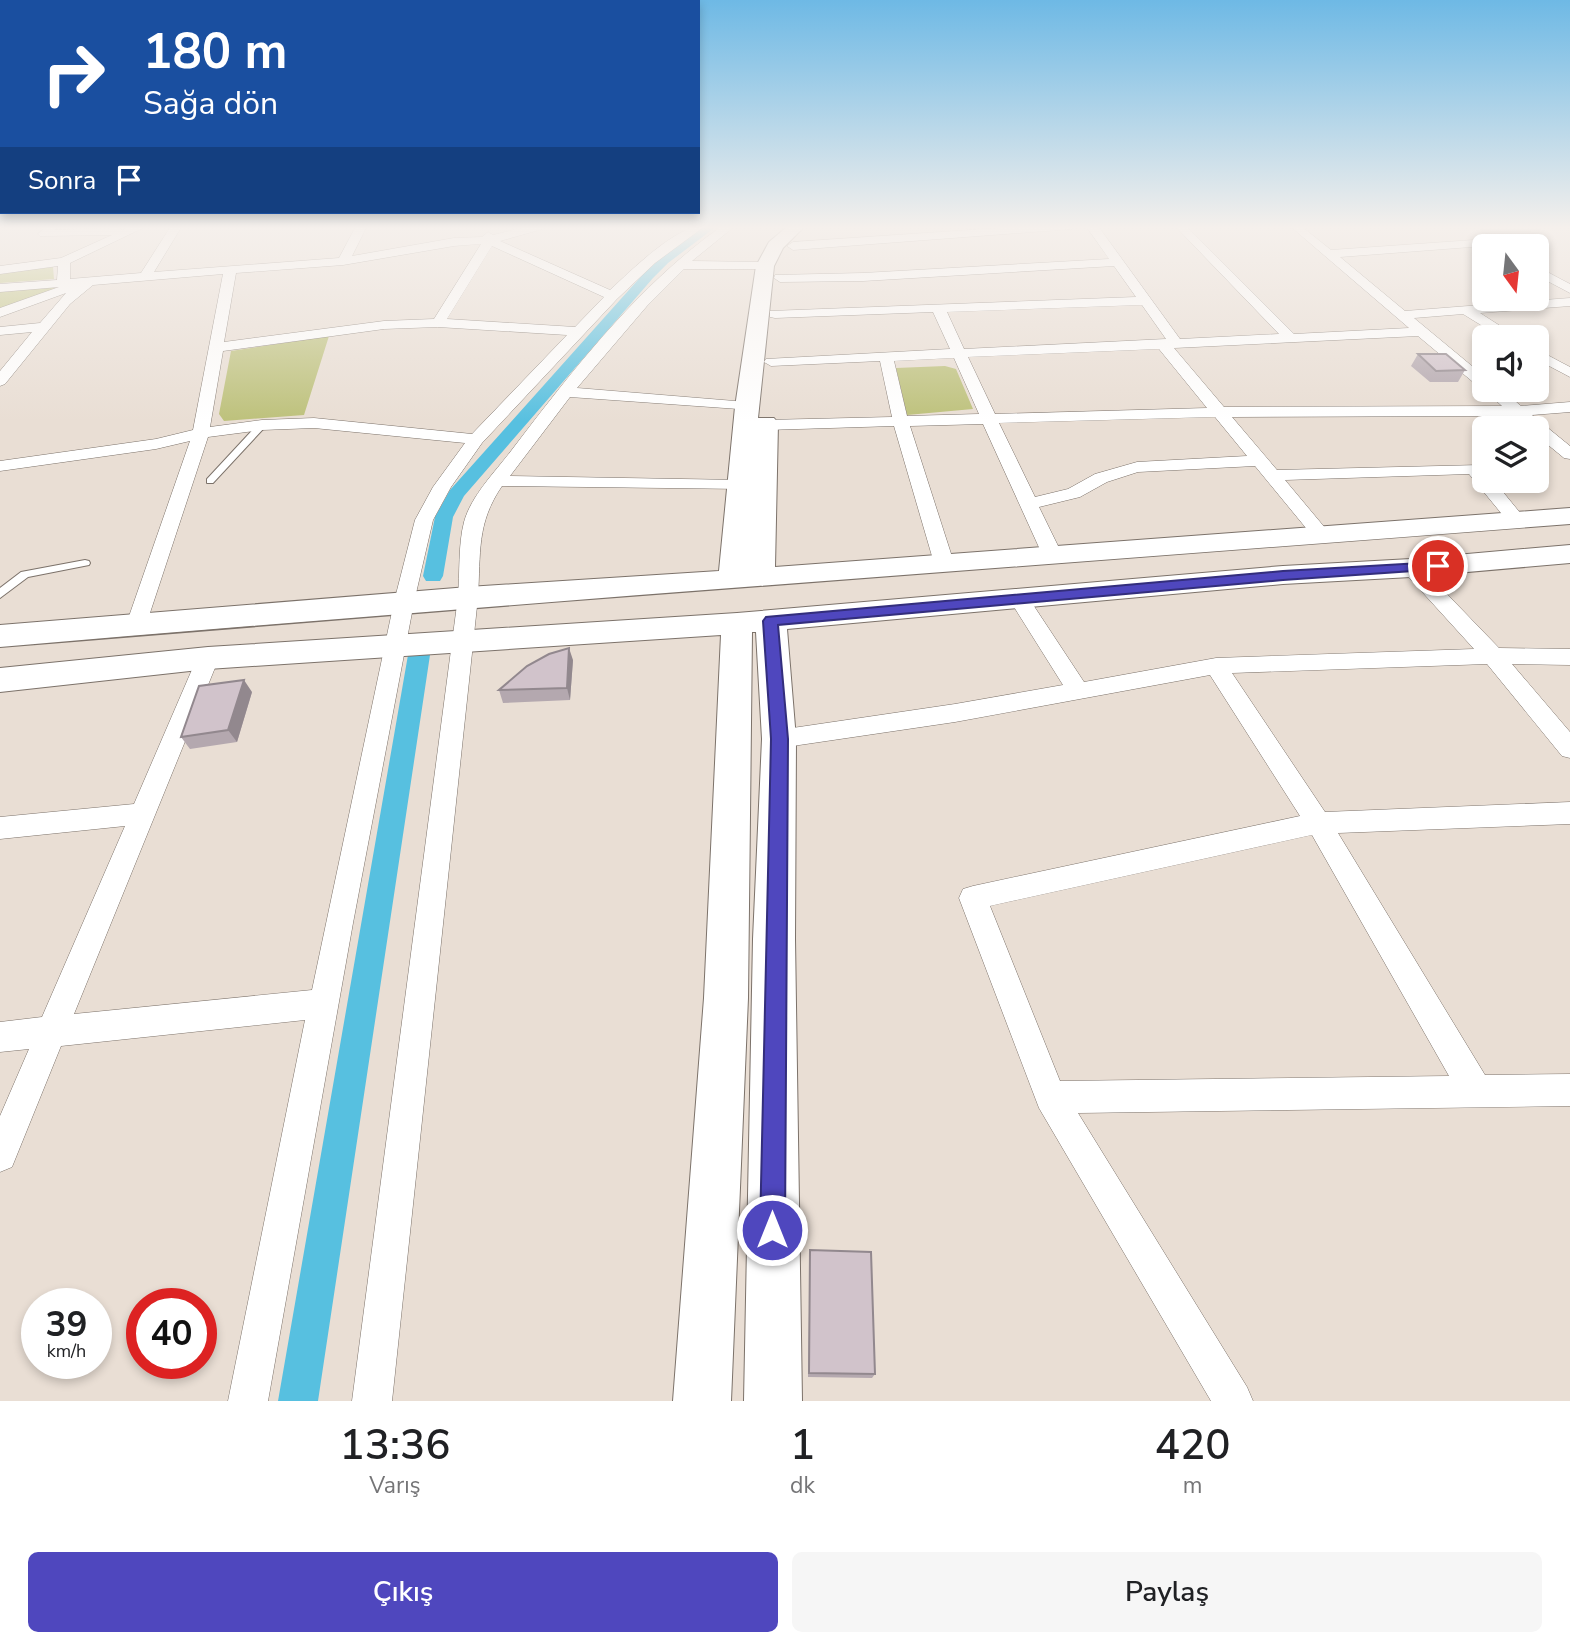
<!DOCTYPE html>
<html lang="tr">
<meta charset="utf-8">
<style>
:root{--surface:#fff;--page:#f6f6f6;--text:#202124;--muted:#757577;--accent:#4f47be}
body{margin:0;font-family:"Nunito Sans",sans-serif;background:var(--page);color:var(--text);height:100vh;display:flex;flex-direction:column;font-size:26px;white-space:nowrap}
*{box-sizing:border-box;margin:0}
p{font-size:23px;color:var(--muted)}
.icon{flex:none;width:38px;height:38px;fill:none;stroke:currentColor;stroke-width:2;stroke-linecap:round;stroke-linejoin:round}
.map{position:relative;height:1401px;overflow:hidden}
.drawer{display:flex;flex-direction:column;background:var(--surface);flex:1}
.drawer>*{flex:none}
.banner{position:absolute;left:0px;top:0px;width:700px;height:214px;box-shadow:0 4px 10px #0003;background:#1a4fa0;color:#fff;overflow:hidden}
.needle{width:46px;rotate:165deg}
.controls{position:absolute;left:1472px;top:234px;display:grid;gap:14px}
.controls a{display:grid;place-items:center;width:77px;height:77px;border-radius:10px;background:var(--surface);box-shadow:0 4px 10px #0003;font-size:35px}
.speed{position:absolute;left:21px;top:1288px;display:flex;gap:14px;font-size:35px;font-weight:700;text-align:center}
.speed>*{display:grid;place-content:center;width:91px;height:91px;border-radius:50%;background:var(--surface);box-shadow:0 4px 10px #0003;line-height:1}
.speed small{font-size:18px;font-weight:400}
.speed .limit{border:10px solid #d22;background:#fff;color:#111}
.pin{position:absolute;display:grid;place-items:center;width:60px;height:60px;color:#fff;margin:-30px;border:4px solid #fff;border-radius:50%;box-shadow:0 2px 7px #0007}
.me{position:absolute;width:77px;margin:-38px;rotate:0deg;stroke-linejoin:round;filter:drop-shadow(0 0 5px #0008)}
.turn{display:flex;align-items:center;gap:24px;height:147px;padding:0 28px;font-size:32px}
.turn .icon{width:91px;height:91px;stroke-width:2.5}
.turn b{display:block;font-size:49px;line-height:60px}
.then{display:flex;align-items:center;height:66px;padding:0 28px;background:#0003;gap:14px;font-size:26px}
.eta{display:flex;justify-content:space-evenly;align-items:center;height:119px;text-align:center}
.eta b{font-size:42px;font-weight:600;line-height:49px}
.button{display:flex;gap:14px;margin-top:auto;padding:14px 28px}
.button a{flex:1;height:80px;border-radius:10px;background:var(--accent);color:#fff;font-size:28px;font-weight:600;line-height:80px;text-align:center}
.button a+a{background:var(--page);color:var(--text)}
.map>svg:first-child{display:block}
.green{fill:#bdc17b}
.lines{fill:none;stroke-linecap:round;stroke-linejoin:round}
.canal{fill:#57c0e0;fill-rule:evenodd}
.lane-casing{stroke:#7c726a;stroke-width:2}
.street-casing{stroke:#7c726a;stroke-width:1}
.secondary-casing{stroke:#7c726a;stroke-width:2}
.lane{fill:#fff;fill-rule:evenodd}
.street{fill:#fff;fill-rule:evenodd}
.secondary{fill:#fff;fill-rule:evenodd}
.wall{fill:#b4a8af}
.shaded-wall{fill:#92888e}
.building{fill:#d1c3cb;stroke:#92888e;stroke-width:2}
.route{fill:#4f47be;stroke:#332e7c;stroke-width:2}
</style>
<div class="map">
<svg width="1570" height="1401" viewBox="0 0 1570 1401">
<rect width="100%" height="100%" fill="#e9ded4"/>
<!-- green -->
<path class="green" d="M53 267 54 279 0 283V273Z
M56 286 54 291 0 310V291Z
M329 336 304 415 224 421 219 414 231 351Z
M945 366 956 369 973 409 907 415 896 368Z"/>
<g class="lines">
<!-- canal -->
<path class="canal" d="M704 226H717L668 263 653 278 464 496 453 517 443 576 440 581H426L423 576 435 517 450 490 645 272 660 257Z
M419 647 427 650 430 655 318 1401H278L408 655 411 650Z"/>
<!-- lane casing -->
<g class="lane-casing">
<path id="lane" d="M262 422 266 425 265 427 213 483H207V479L259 423Z
M85 560 89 561 90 563 89 565 28 577 0 598V588L21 572Z"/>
</g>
<!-- street casing -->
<g class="street-casing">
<path id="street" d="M47 226H58L55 230 118 228 123 230 132 226H147L70 263V279L141 273 171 226H182L154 272 339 258 356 226H367L352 256 454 238 482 237 488 232 493 235 530 226H547L546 228 500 241 610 290C631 271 677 224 705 226L655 263 617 299 482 443 451 487 433 520 414 602 353 923 268 1401H228L305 1020 61 1046 12 1167 0 1172V1116L29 1049 0 1052V1022L42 1017 125 826 0 839V817L134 804 197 658 200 653 208 650 216 653 219 658 74 1014 312 990 394 602 415 520 433 487 465 443 314 428 262 430 208 437 146 625 143 630 136 632 129 630 126 625 190 441 156 449 0 471V461L156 439 193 430 223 274 93 285 70 304 5 384 0 386V371L32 332 0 335V327L40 323 66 293 0 317V308L59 287 0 292V284L57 280 58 266 0 274V266L61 258 112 235 40 236 38 234ZM481 244 434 319 384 321 224 342 236 273 343 265 454 246ZM492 246 604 297 575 327 447 319ZM438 327 567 335 472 434 314 418 262 420 210 427 223 351 384 329Z
M722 226H735L692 261 765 262 771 266 769 269H684L647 306 577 388 747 402 753 404 755 407 753 410 570 397 510 476 739 480 748 485 745 489 502 486C476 524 481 553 478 597L392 1401H352L458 597C460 573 458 545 464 522 471 496 495 472 511 451 572 371 638 285 722 226Z
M1030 226H1078L1072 229 793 250 787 246 793 242Z
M1086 226H1098L1180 339 1279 334 1175 226H1186L1294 334 1409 328 1290 226H1301L1331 250 1488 239V245L1484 246 1340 257 1405 311 1570 298V306L1480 313 1519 338H1502L1463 314 1414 318 1484 376V389L1479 387 1418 336 1174 348 1224 407 1502 406 1484 390H1502L1521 406 1570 402V412L1532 415 1570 446V459L1564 458 1536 435V429H1529L1514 416 1232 417 1277 470 1480 465 1484 470V481H1494L1526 520 1517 526 1510 524 1469 474 1285 480 1331 535 1322 541 1315 539 1255 466 1138 472 1107 482 1080 497 1039 507 1062 554 1059 558H1045L1042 554 983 424 910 426 954 563 951 567H937L934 563 894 426 766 430 758 425 766 420 892 417 880 361 771 366 764 362 766 359 950 349 933 312 775 318 770 317V311L1136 297 1114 266 863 281 780 282 774 278 775 275 863 273 1109 259ZM1142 305 1166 339 964 349 947 312ZM1159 349 1207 408 995 414 968 357ZM954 358 979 414 907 416 894 361ZM1215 417 1247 456 1137 462 1095 474 1068 489 1035 497 999 423Z
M1536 266 1570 284V293L1536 275Z
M1536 349 1570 367V377L1536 359Z
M1411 562 1418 564 1499 648 1570 649V665L1512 664 1570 732V758L1562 756 1487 664 1232 673 1325 812 1570 802V824L1338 833 1485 1075 1570 1074V1106L1078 1113 1247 1387 1253 1401H1211L1039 1108 959 898 963 889 973 886 1300 816 1210 675 955 722 779 748 771 745 767 739 771 733 779 730 955 704 1063 685 1009 599 1012 594H1026L1084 682 1216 658 1474 649 1404 572 1401 568 1404 564ZM1312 835 1449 1076 1060 1081 990 906Z"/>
</g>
<!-- secondary casing -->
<g class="secondary-casing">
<path id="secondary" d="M788 226H805L783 248 774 266 758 418H774L778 423 775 567 1570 508V524C1047 565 523 602 0 647V625L468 587 719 571 735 407 756 266 769 242Z
M1570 545V563L1411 577 1283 584 787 629 796 739 795 939 802 1401H744L753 939 762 739 756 632H752L748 998 731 1401H673L704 998 721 635 208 669 0 692V668L208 647 737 613 1283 566 1411 559Z"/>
</g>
<!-- lane -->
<use href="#lane" class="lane"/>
<!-- street -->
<use href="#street" class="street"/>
<!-- secondary -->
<use href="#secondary" class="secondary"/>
</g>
<!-- wall -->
<path class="wall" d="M1418 354 1465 370 1458 382H1430L1411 366Z
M573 660 570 700 503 703 499 690Z
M252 692 237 742 190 749 181 737Z
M810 1250 875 1374 872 1378 808 1377Z"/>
<!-- shaded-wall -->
<path class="shaded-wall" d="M569 648 573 660 570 700 567 688Z
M244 680 252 692 237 742 228 730Z"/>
<!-- building -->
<path class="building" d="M1418 354H1446L1465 370 1436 371Z
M569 648 567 688 499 690 527 666 549 654Z
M244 680 228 730 181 737 199 686Z
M810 1250 871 1252 875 1374 809 1373Z"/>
<!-- sky -->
<linearGradient id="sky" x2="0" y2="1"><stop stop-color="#6eb9e5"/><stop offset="0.54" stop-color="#f5f0ec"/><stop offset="1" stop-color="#f5f0ec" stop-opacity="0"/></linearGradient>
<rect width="1570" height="422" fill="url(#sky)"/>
<!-- route -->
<path class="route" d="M1438 562 1444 566 1442 569 1283 580 778 625 788 739 785 1230 781 1238 772 1242 764 1238 760 1230 771 739 763 621 766 617 1283 571Z"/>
</svg>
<div class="controls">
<a><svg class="needle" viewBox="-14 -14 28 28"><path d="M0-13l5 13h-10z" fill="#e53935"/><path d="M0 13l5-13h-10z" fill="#757577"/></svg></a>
<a><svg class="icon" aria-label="sound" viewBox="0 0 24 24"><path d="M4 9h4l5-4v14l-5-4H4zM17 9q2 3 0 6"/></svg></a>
<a><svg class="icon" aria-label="layers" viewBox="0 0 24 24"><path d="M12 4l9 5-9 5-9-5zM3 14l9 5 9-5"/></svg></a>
</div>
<div class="speed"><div>39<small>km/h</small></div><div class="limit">40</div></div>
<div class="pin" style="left:1438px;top:566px;background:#d93025"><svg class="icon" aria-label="arrive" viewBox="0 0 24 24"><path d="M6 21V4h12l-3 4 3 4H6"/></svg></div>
<svg class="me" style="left:772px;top:1230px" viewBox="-20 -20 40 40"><circle r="17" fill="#4f47be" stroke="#fff" stroke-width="3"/><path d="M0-11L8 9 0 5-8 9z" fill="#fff"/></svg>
<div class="banner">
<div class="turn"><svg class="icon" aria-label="right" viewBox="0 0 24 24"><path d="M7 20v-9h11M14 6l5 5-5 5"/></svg><div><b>180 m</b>Sağa dön</div></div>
<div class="then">Sonra<svg class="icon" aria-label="arrive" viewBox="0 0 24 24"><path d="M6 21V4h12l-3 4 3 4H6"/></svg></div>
</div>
</div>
<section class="drawer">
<div class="eta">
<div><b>13:36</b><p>Varış</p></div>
<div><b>1</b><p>dk</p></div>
<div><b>420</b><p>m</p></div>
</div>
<div class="button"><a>Çıkış</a><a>Paylaş</a></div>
</section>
